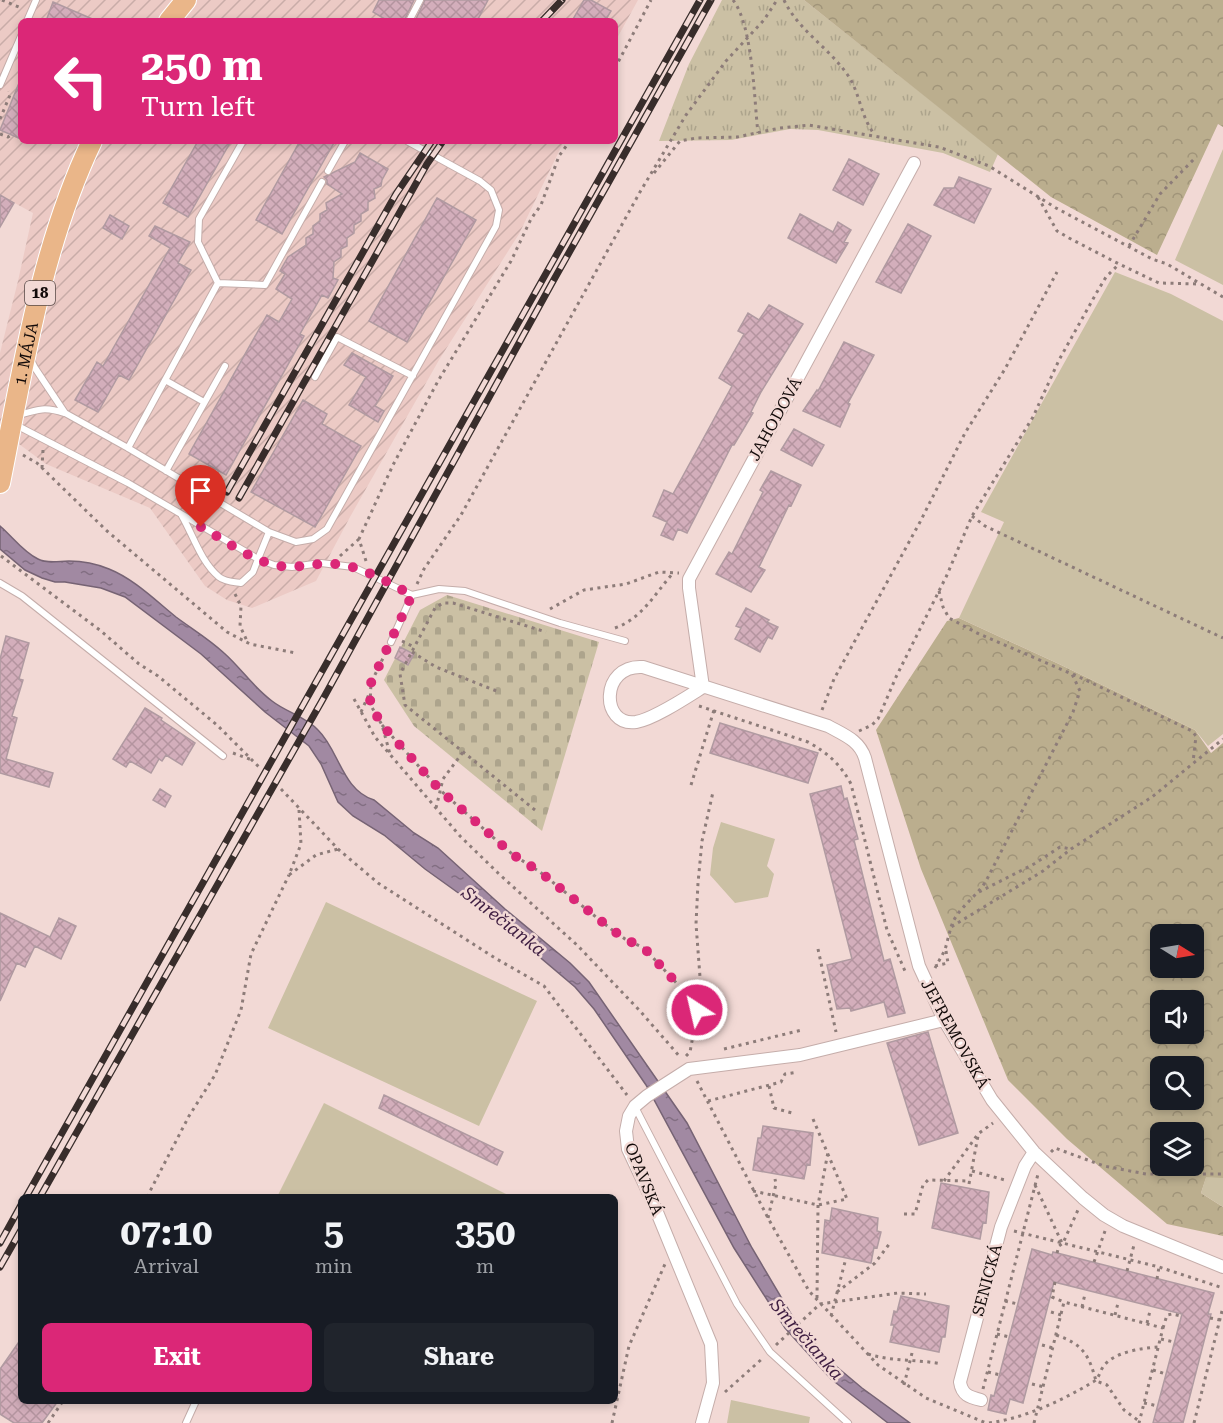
<!DOCTYPE html>
<meta charset="utf-8">
<style>
:root{--surface:#171b24;--page:#20242c;--text:#f1f3f6;--muted:#9ea1a6;--accent:#db2777}
body{margin:0;font-family:"Roboto Serif",serif;background:var(--page);color:var(--text);height:100vh;display:flex;flex-direction:column;font-size:22px;white-space:nowrap}
*{box-sizing:border-box;margin:0}
p{font-size:20px;color:var(--muted)}
.icon{flex:none;width:33px;height:33px;fill:none;stroke:currentColor;stroke-width:2;stroke-linecap:round;stroke-linejoin:round}
.map{position:relative;flex:1;overflow:hidden}
.sheet{position:absolute;left:18px;top:1194px;width:600px;height:210px;display:flex;flex-direction:column;background:var(--surface);border-radius:9px;box-shadow:0 3px 9px #0003}
.sheet>*{flex:none}
.hud{position:absolute;left:18px;top:18px;width:600px;height:126px;border-radius:9px;box-shadow:0 3px 9px #0003;background:#db2777;color:#fff;overflow:hidden}
.needle{width:39px;rotate:101deg}
.fabs{position:absolute;left:1150px;top:924px;display:grid;gap:12px}
.fabs a{display:grid;place-items:center;width:54px;height:54px;border-radius:9px;background:var(--surface);box-shadow:0 3px 9px #0003;font-size:30px}
.pin{position:absolute;display:grid;place-items:center;width:51px;height:51px;color:#fff;margin:-62px -26px;border-radius:50% 50% 50% 0;rotate:-45deg;box-shadow:0 0 6px #0007}
.pin .icon{rotate:45deg}
.me{position:absolute;width:66px;margin:-33px;rotate:325deg;stroke-linejoin:round;filter:drop-shadow(0 0 4px #0008)}
.turn{display:flex;align-items:center;gap:21px;height:126px;padding:0 24px;font-size:27px}
.turn .icon{width:78px;height:78px;stroke-width:2.5}
.turn b{display:block;font-size:42px;line-height:51px}
.eta{display:flex;justify-content:space-evenly;align-items:center;height:102px;text-align:center}
.eta b{font-size:36px;font-weight:700;line-height:42px}
.primary-button{display:flex;gap:12px;margin-top:auto;padding:12px 24px}
.primary-button a{flex:1;height:69px;border-radius:9px;background:var(--accent);color:#fff;font-size:24px;font-weight:700;line-height:69px;text-align:center}
.primary-button a+a{background:var(--page);color:var(--text)}
.map>svg:first-child{display:block}
.industrial{fill:url(#industrial-furrows)}
.grass{fill:url(#grass-tufts)}
.forest{fill:url(#forest-crowns);fill-rule:evenodd}
.cemetery{fill:url(#cemetery-stones)}
.green{fill:#cbc0a4}
.water{fill:url(#water-ripples);stroke:#766374;stroke-width:1.5}
.building{fill:url(#building-cross-hatch);stroke:#b09aa1;stroke-width:1.5}
.lines{fill:none;stroke-linecap:round;stroke-linejoin:round}
.lane-casing{stroke:#c5adaa;stroke-width:8}
.street-casing{stroke:#c5adaa;stroke-width:14}
.primary-casing{stroke:#fff;stroke-width:22}
.path{stroke:#8d7c79;stroke-width:3;stroke-dasharray:3 4.5;stroke-linecap:butt}
.lane{stroke:#fff;stroke-width:6}
.street{stroke:#fff;stroke-width:12}
.primary{stroke:#eab689;stroke-width:20}
.rail-casing{stroke:#382d2b;stroke-width:7}
.rail{stroke:#f2d9d5;stroke-width:4.5;stroke-dasharray:14;stroke-linecap:butt}
.route{stroke:#db2777;stroke-width:10;stroke-dasharray:0 18}
.labels{text-anchor:middle;dominant-baseline:central;stroke-width:5;stroke-linejoin:round;paint-order:stroke}
.shield{fill:#f2d9d5;stroke:#554846;stroke-width:1.5}
.shield-label{font-size:15px;font-weight:bold;fill:#120a09}
.street-label{font-size:16px;fill:#120a09;stroke:#f2d9d5}
.water-label{font-size:18px;font-style:italic;fill:#3e1d41;stroke:#f2d9d5}
</style>
<div class="map">
<svg width="1223" height="1423" viewBox="0 0 1223 1423">
<defs>
<pattern id="industrial-furrows" width="10" height="10" patternUnits="userSpaceOnUse" patternTransform="scale(1.5)"><rect width="10" height="10" fill="#eccac5"/><path d="M-1 1l2-2M0 10L10 0M9 11l2-2" fill="none" stroke="#c9aca8"/></pattern>
<pattern id="grass-tufts" width="24" height="20" patternUnits="userSpaceOnUse" patternTransform="scale(1.5)"><rect width="24" height="20" fill="#cbc0a4"/><path d="M3 7l-1-3M5 7V3M7 7l1-3M15 17l-1-3M17 17v-4M19 17l1-3" fill="none" stroke="#ada48c"/></pattern>
<pattern id="forest-crowns" width="20" height="18" patternUnits="userSpaceOnUse" patternTransform="scale(1.5)"><rect width="20" height="18" fill="#bbae8e"/><path d="M2 6a3 3 0 1 1 6 0M12 15a3 3 0 1 1 6 0" fill="none" stroke="#a09479"/></pattern>
<pattern id="cemetery-stones" width="16" height="16" patternUnits="userSpaceOnUse" patternTransform="scale(1.5)"><rect width="16" height="16" fill="#cbc0a4"/><path d="M2 7V4a2 2 0 0 1 4 0v3zM10 15v-3a2 2 0 0 1 4 0v3z" fill="#ada48c"/></pattern>
<pattern id="water-ripples" width="26" height="14" patternUnits="userSpaceOnUse" patternTransform="scale(1.5)"><rect width="26" height="14" fill="#a189a2"/><path d="M2 4q2-2 4 0t4 0M15 11q2-2 4 0t4 0" fill="none" stroke="#826e82"/></pattern>
<pattern id="building-cross-hatch" width="8" height="8" patternUnits="userSpaceOnUse" patternTransform="scale(1.5)"><rect width="8" height="8" fill="#d3aebb"/><path d="M0 0l8 8M0 8l8-8" fill="none" stroke="#b4949f"/></pattern>
</defs>
<rect width="100%" height="100%" fill="#f2d9d5"/>
<!-- industrial -->
<path class="industrial" d="M0 0H638L615 42V21H21V141H564L519 234 439 360 350 517 316 581 252 608 227 600 205 586 150 508 46 464 0 430V353L18 281 33 213 0 195Z"/>
<!-- grass -->
<path class="grass" d="M722 0H804L998 154 990 172 943 153 818 130 790 129 731 140 659 141 689 64Z"/>
<!-- forest -->
<path class="forest" d="M804 0H1223V127L1218 124 1157 255 1051 197Z
M959 618 1059 664 1195 730 1211 753 1223 743V1178H1206L1201 1193 1223 1207V1236L1167 1224 1067 1139 1008 1080 921 869 876 730 947 621ZM1161 934H1194V968H1161ZM1161 1000H1194V1034H1161ZM1161 1066H1194V1100H1161ZM1161 1132H1194V1166H1161Z"/>
<!-- cemetery -->
<path class="cemetery" d="M447 595 599 642 542 831 414 726 384 680 420 610Z"/>
<!-- green -->
<path class="green" d="M1223 149V285L1175 260Z
M1115 272 1171 294 1223 321V734L1208 746 1195 730 1059 664 959 618 1004 522 981 512Z
M721 822 775 839 767 866 774 874 768 897 735 903 710 875 713 848Z
M326 902 537 1001 479 1126 268 1028Z
M324 1103 512 1197H277Z
M1206 1177 1223 1178V1207L1201 1193Z
M731 1400 810 1417 809 1423H727Z"/>
<!-- water -->
<path class="water" d="M0 526C12 536 23 552 38 559 47 564 59 561 69 561 82 561 97 564 109 569 134 579 155 600 176 617 192 629 209 639 224 653 241 668 252 686 272 701 286 712 306 717 318 730 339 750 342 790 374 800L414 833 438 848 505 909 570 963 589 982 687 1123 752 1248 794 1319 831 1362 862 1388 910 1423H888L866 1406 831 1379 785 1328 734 1248 646 1085 594 1009 575 987 496 920 425 869 384 835 353 816 338 802 321 764 309 746 265 712 201 654 125 597 101 588 65 582H55L42 578 25 570 0 549Z"/>
<!-- building -->
<path class="building" d="M379 0H414L404 21H388L373 12Z
M425 0H488L477 21H415Z
M584 0H591L611 11 605 21H572Z
M53 2 97 21H46Z
M21 78V139L0 130Z
M198 141H231L188 217 163 203Z
M300 141H335L282 234 256 220Z
M360 153 388 169 382 180 381 186 374 189 375 198 368 202V210L361 214V221L354 225V233L347 238V246L341 249V257L334 262 333 278 338 280 328 298 322 295 300 334 304 336 226 475 189 454 267 315 279 322 292 299 276 289 285 274 280 271 288 257 306 245V238L313 234V226L320 221V214L327 210 326 203 342 194 327 184V180L324 177 355 162Z
M849 159 879 174 863 205 833 190Z
M959 177 991 189 974 223 934 205 944 188H954Z
M0 195 14 203 0 227Z
M437 198 476 220 407 342 369 321Z
M800 214 833 232 838 222 851 230 844 242 848 243 836 263 788 238Z
M110 215 129 226 122 239 103 228Z
M908 224 931 236 901 293 876 282Z
M155 226 190 242 178 263 191 270 129 380 119 375 98 412 75 400 97 362 103 366 170 248 149 236Z
M769 305 803 324 761 392 751 412 753 413 734 445H732L687 533 678 529 673 540 661 535 667 522 653 516 664 490 673 494 732 386 719 378 744 334 738 331 748 313 759 320Z
M844 342 874 355 848 403 850 404 840 427 803 411 817 390 818 391Z
M352 353 393 376 375 406 384 411 378 422 349 405 366 377 344 365Z
M303 400 327 414 322 424 361 446 315 527 251 492Z
M794 429 824 445 812 466 781 450Z
M771 471 801 485 791 506 789 505 759 567 765 570 751 592 716 574 729 552 732 554 763 492 760 490Z
M746 608 769 620 767 622 778 627 772 639 768 637 760 652 735 639 741 628 736 626Z
M6 636 29 643 19 679 23 680 12 716 17 718 6 759 53 773 49 787 0 773V659Z
M400 647 414 654 408 665 395 658Z
M145 708 162 718 161 720 195 743 182 765 166 755 162 761 159 759 151 773 130 761 126 767 113 759Z
M720 723 818 753 808 783 710 753Z
M841 786 844 799 847 798 858 839 854 840 884 961 890 959 905 1013 888 1017 884 1002 851 1011 850 1008 837 1009 827 965 852 959 810 794Z
M160 789 171 796 165 807 153 800Z
M0 913 50 937 59 918 76 926 61 959 35 946 25 967 17 963 0 1001Z
M928 1032 958 1133 919 1145 887 1043Z
M384 1095 503 1152 497 1165 379 1108Z
M763 1126 813 1133 810 1165 807 1164 804 1179 753 1170 758 1138H761Z
M941 1183 989 1192 986 1223 983 1222 980 1239 932 1228Z
M832 1208 878 1218 877 1231 881 1232 877 1248 874 1247 871 1263 822 1253 825 1220 830 1221Z
M1032 1249 1052 1255 1053 1252 1214 1293 1208 1314H1211L1183 1423H1153L1182 1314 1054 1282 1023 1403 1010 1399 1006 1414 988 1410 991 1395 994 1396Z
M901 1296 949 1306 945 1337H942L939 1352 890 1342 894 1325H891L894 1311 897 1312Z
M21 1339V1401H58L42 1423H14L0 1414V1369Z"/>
<g class="lines">
<!-- lane casing -->
<g class="lane-casing">
<path id="lane" d="M27 21 36 0
M409 21 420 0
M0 85 21 36
M328 171 345 141
M218 283 198 242 199 219 243 141
M30 358 35 368 65 413 128 448 269 532 296 542 313 539 327 529 496 226 499 210 491 190 480 181 407 141
M315 377 337 337 413 376
M165 380 204 402
M16 416C36 410 44 406 64 413
M14 424 128 483 258 559 253 572 241 583C234 582 225 582 219 577 201 562 193 535 182 516
M128 448 218 283 265 285 322 182
M166 471 225 366
M269 532 258 559 274 565 292 567 321 563 353 567 412 595 439 589 465 591 560 623 625 641
M0 583 22 596 223 756
M391 642 412 595
M635 1107 737 1304 770 1352 848 1423
M186 1423 196 1401"/>
</g>
<!-- street casing -->
<g class="street-casing">
<path id="street" d="M703 687C687 697 654 719 636 722 600 727 600 664 643 667L828 726C844 735 859 740 865 758L919 966 944 1020 992 1100 1034 1152 1083 1198 1104 1215 1123 1226 1223 1267
M703 687 689 588V579L914 163
M981 1400C969 1397 962 1395 960 1382L1001 1227 1025 1166 1034 1152
M702 1423 713 1383 711 1344 652 1200 628 1149 626 1131 629 1116 635 1106 647 1096 689 1069 800 1055 944 1020"/>
</g>
<!-- primary casing -->
<g class="primary-casing">
<g id="primary">
<path d="M169 21 186 0"/>
<path id="s1" d="M0 483C23 368 41 248 92 141"/>
</g>
</g>
<!-- path -->
<path class="path" d="M2 0 21 8
M733 0C753 26 754 99 758 133
M784 0C798 30 828 47 847 74 860 92 860 115 874 134
M615 68 651 0
M0 119 10 95 9 91
M0 134 8 137 11 135
M654 173 680 141 696 138 737 137 780 128 809 125 939 147 989 166 1056 208 1152 259 1167 264 1223 297
M1038 197 1057 231 1069 238 1119 264 1159 283 1200 284
M1129 246 1160 194 1196 157
M23 455 37 463 107 531 227 632 250 644 296 653
M42 468 43 450
M972 516 985 526 1223 638
M1 556 101 631 139 664 158 676 217 725 259 767
M340 556 359 539
M366 561 359 539 393 465 438 381 511 261 531 219 541 205 559 156 570 141
M417 584 424 569 461 515 640 192 686 115 726 61 764 20 777 0
M939 591 943 607 949 618 977 633 1072 674 1080 691 1073 712 986 881C976 898 957 908 951 927
M235 594 241 606 240 626 247 641
M550 609 584 590 626 584 659 572 679 573
M615 628C643 618 655 593 674 572
M402 641 414 647
M386 652 371 683 370 704 382 725 390 754
M412 652 436 667 499 692
M1073 674 1192 731 1196 736 1193 762
M354 699 375 737 460 836 498 873 578 946 640 1011 681 1058
M699 706 808 742C828 753 841 765 851 784L887 930 905 971
M822 710 834 679 920 522 965 433 1005 369 1057 272
M361 712 370 692
M382 725 440 790 512 854 540 872 611 929 625 939 644 948 683 990 697 1010
M859 731 872 725 878 719 896 677 947 575 972 516 1033 417 1059 360 1097 292 1106 277 1119 264
M233 753 252 760
M691 785 714 710
M281 789 338 849 378 883 495 958 544 986 627 1095
M436 808 443 779 463 752
M299 810 301 844 289 875 316 855 338 849
M535 810 405 705 400 674 435 608 443 603H453L546 632
M979 892 1034 864 1060 847 1071 849
M818 949 836 1032
M935 966 948 963 946 951
M935 968 945 950 951 927 1043 871 1071 849 1152 797 1223 739
M724 1049 802 1030
M686 1056 690 1052 695 1025 700 977 696 924 698 883 702 841 713 792
M697 1081 768 1218 809 1291 878 1365 926 1398 986 1423
M769 1086 774 1108 792 1113
M708 1101 781 1082 785 1074 798 1072
M1051 1152 1055 1148 1104 1166 1146 1174H1223
M972 1171 1005 1180
M944 1181 978 1134 993 1123
M969 1184 978 1136
M1035 1185 1062 1243
M753 1191 818 1205 847 1199 813 1119
M147 1197 189 1116 215 1075 241 1010 251 954 289 875
M904 1214H915L923 1185 928 1180 970 1181
M768 1218 776 1184 775 1179
M1014 1231 1159 1267 1223 1288
M1057 1253 1059 1246 1063 1243 1078 1210
M1094 1262 1105 1231
M1127 1271 1134 1245
M1157 1279 1159 1267
M1055 1282 1052 1297 1064 1302
M837 1292 875 1263 890 1243
M817 1298 818 1205 828 1152
M1005 1301 1018 1304
M1082 1307 1085 1294
M1051 1312 1061 1315
M1115 1315 1118 1303
M831 1316 846 1258
M1210 1318 1220 1320
M1147 1323 1150 1311
M1163 1328 1167 1315 1172 1314 1181 1316
M997 1334 1009 1337
M1056 1335C1083 1344 1089 1355 1096 1381L1107 1385 1124 1410 1139 1421
M1161 1339 1174 1342
M776 1345 820 1304 898 1293 926 1294
M1042 1345 1053 1348
M868 1354C893 1362 917 1359 942 1364
M1153 1370 1166 1374
M988 1372 1000 1375
M1032 1384 1044 1387
M904 1385 912 1353
M983 1389 1038 1174
M725 1392 763 1358
M1144 1403 1158 1406
M48 1423 63 1401
M612 1423 629 1346 665 1264
M989 1423C1025 1418 1061 1401 1093 1382 1099 1379 1099 1373 1103 1367 1113 1352 1142 1348 1158 1347
M1034 1423 1064 1302 1163 1328 1139 1423
M1194 1423 1223 1307"/>
<!-- lane -->
<use href="#lane" class="lane"/>
<!-- street -->
<use href="#street" class="street"/>
<!-- primary -->
<use href="#primary" class="primary"/>
<!-- rail casing -->
<g class="rail-casing">
<path id="rail" d="M542 21 562 0
M227 492 396 194 432 141
M239 498 427 164 443 141
M26 1197 700 0
M40 1197 323 699 552 283 711 0
M0 1243 21 1205
M0 1267 21 1230"/>
</g>
<!-- rail -->
<use href="#rail" class="rail"/>
</g>
<g class="lines">
<!-- route -->
<path class="route" d="M201 527C223 539 251 560 275 565 295 570 315 562 335 564 363 566 388 583 412 595L371 683 370 704 382 725 440 790 512 854 540 872 611 929 625 939 644 948 683 990 697 1010"/>
</g>
<g class="labels">
<!-- shield labels -->
<rect class="shield" x="25" y="281" width="30" height="24" rx="4.5"/>
<g class="shield-label">
<text x="40" y="293">18</text>
</g>
<!-- street labels -->
<g class="street-label">
<text stroke="none"><textPath href="#s1" startOffset="132">1. MÁJA</textPath></text>
<text transform="translate(775 419) rotate(-61)">JAHODOVÁ</text>
<text transform="translate(955 1034) rotate(61)">JEFREMOVSKÁ</text>
<text transform="translate(644 1179) rotate(68)">OPAVSKÁ</text>
<text transform="translate(987 1280) rotate(-75)">SENICKÁ</text>
</g>
<!-- water labels -->
<g class="water-label">
<text transform="translate(504 921) rotate(38)">Smrečianka</text>
<text transform="translate(807 1339) rotate(49)">Smrečianka</text>
</g>
</g>
</svg>
<div class="fabs">
<a><svg class="needle" viewBox="-14 -14 28 28"><path d="M0-13l5 13h-10z" fill="#e53935"/><path d="M0 13l5-13h-10z" fill="#9ea1a6"/></svg></a>
<a><svg class="icon" aria-label="sound" viewBox="0 0 24 24"><path d="M4 9h4l5-4v14l-5-4H4zM17 9q2 3 0 6"/></svg></a>
<a><svg class="icon" aria-label="search" viewBox="0 0 24 24"><circle cx="10" cy="10" r="6"/><path d="M15 15l6 6"/></svg></a>
<a><svg class="icon" aria-label="layers" viewBox="0 0 24 24"><path d="M12 4l9 5-9 5-9-5zM3 14l9 5 9-5"/></svg></a>
</div>
<div class="pin" style="left:201px;top:527px;background:#d93025"><svg class="icon" aria-label="arrive" viewBox="0 0 24 24"><path d="M6 21V4h12l-3 4 3 4H6"/></svg></div>
<svg class="me" style="left:697px;top:1010px" viewBox="-20 -20 40 40"><circle r="17" fill="#db2777" stroke="#fff" stroke-width="3"/><path d="M0-11L8 9 0 5-8 9z" fill="#fff"/></svg>
<div class="hud">
<div class="turn"><svg class="icon" aria-label="left" viewBox="0 0 24 24"><path d="M17 20v-9H6M10 6l-5 5 5 5"/></svg><div><b>250 m</b>Turn left</div></div>
</div>
<section class="sheet">
<div class="eta">
<div><b>07:10</b><p>Arrival</p></div>
<div><b>5</b><p>min</p></div>
<div><b>350</b><p>m</p></div>
</div>
<div class="primary-button"><a>Exit</a><a>Share</a></div>
</section>
</div>
